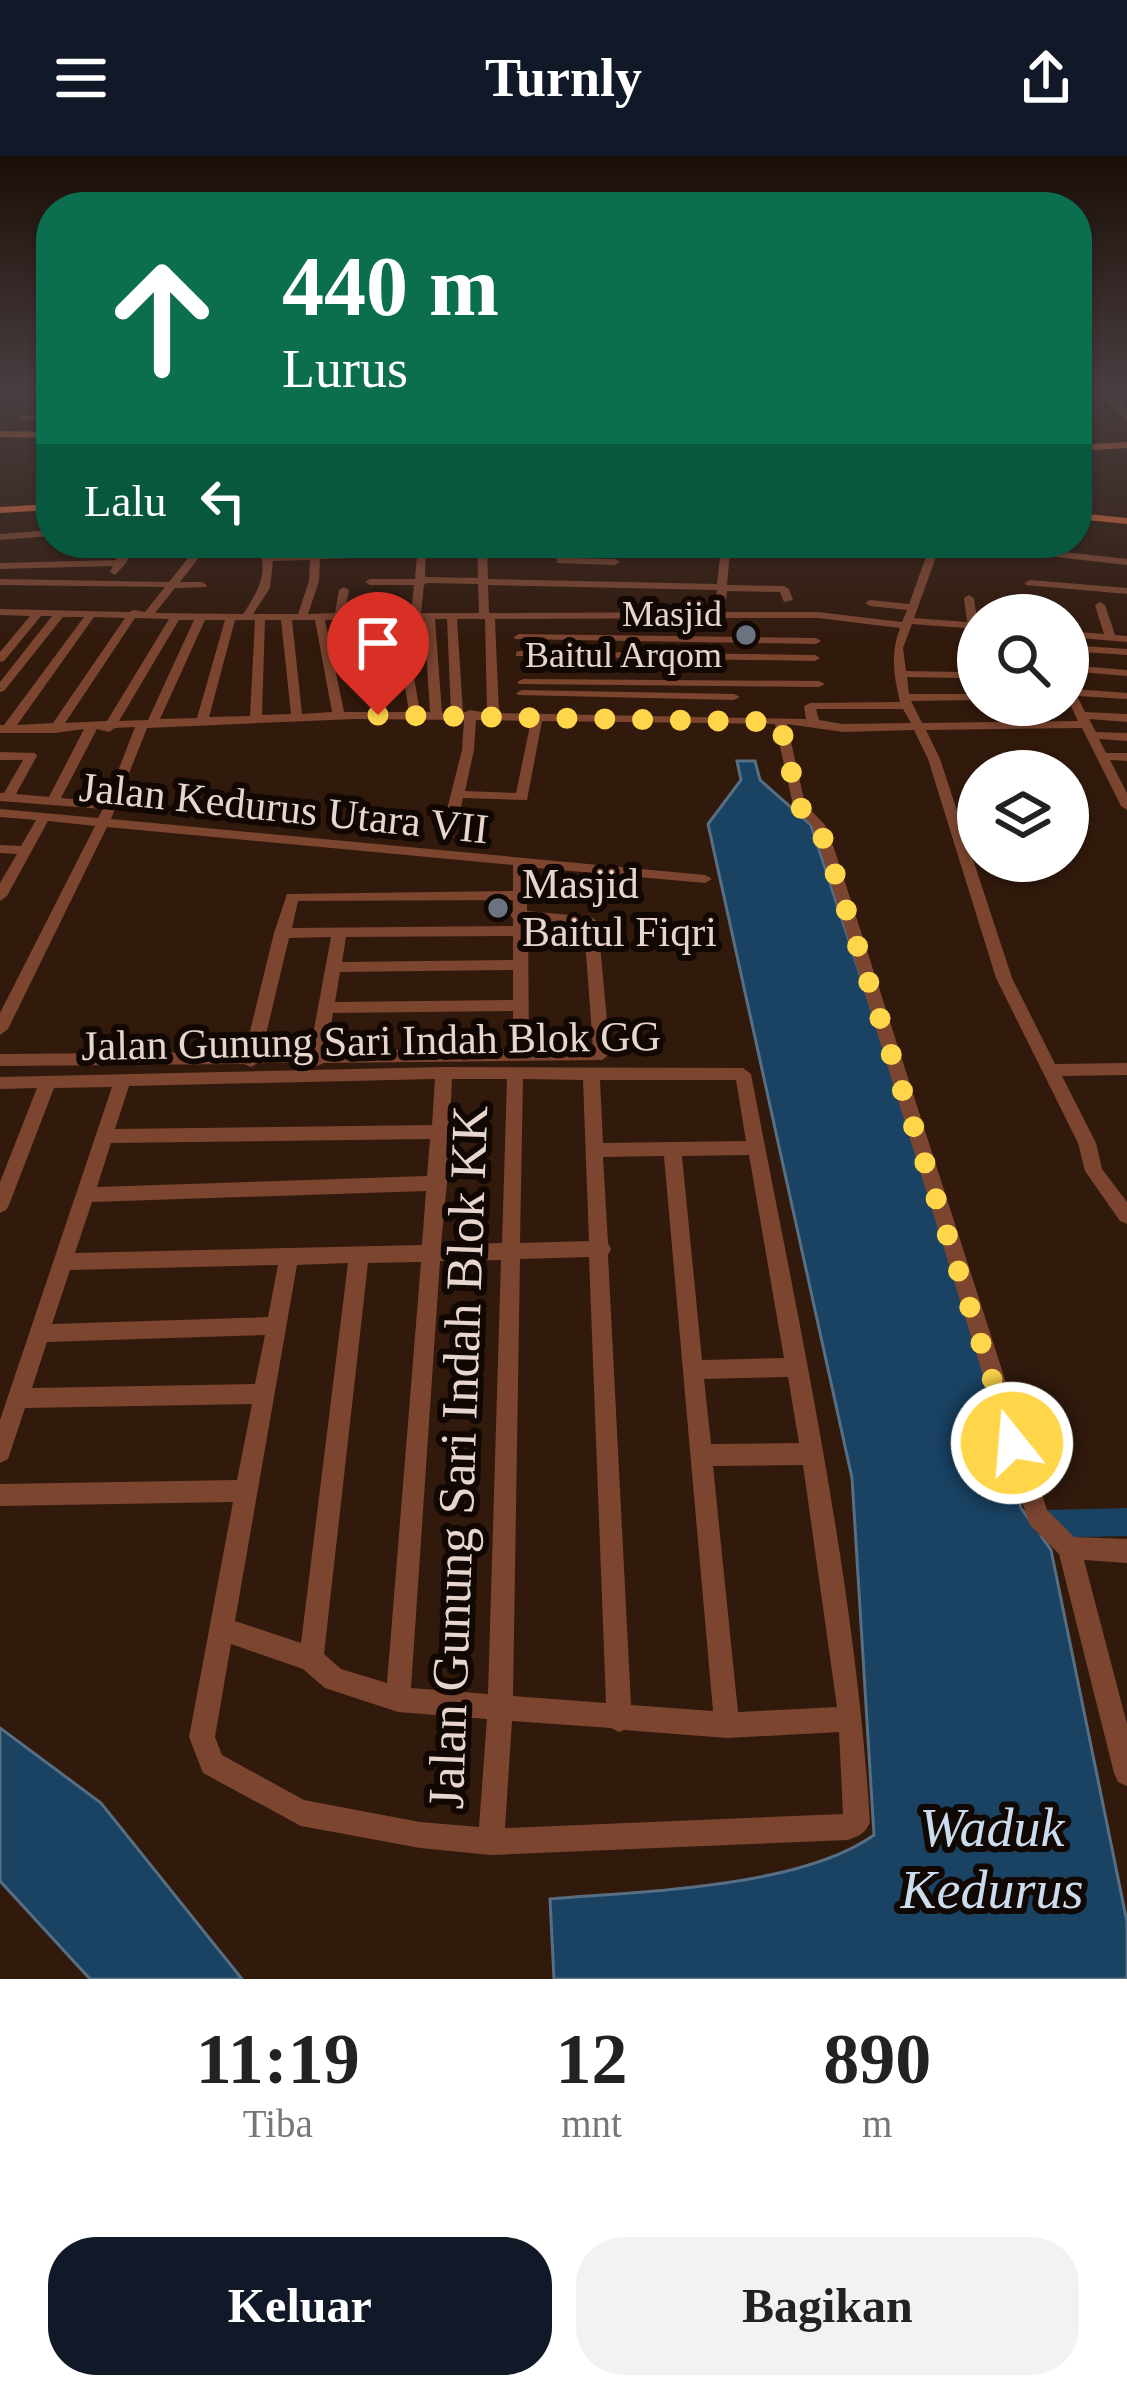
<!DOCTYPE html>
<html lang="id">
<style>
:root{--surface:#fff;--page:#f2f2f2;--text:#222;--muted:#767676;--accent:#111827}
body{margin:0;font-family:"Times New Roman",serif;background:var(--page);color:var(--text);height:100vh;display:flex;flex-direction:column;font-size:45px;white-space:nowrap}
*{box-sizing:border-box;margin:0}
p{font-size:39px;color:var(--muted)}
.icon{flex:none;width:66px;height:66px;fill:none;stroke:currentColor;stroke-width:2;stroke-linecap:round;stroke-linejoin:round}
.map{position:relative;height:1823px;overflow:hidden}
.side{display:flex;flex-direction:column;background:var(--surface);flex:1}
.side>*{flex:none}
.guide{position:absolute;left:36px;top:36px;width:1056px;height:366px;border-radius:48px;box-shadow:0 3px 9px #0004;background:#0b6e4f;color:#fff;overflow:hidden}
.tools{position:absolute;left:957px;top:438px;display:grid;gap:24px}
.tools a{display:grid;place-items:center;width:132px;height:132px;border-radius:50%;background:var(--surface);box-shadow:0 3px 9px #0004;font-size:60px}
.pin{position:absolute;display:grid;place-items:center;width:102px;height:102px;color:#fff;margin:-123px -51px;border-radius:50% 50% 50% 0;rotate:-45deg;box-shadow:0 0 12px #0007}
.pin .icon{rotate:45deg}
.me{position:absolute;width:132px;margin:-66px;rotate:343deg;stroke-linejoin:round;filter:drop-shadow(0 0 9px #0008)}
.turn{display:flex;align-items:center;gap:42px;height:252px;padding:0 48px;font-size:54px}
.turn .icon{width:156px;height:156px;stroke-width:2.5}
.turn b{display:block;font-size:84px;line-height:102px}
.then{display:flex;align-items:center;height:114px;padding:0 48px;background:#0003;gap:24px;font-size:45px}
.eta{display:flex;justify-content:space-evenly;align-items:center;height:204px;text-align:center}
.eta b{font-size:72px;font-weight:600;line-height:84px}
.cta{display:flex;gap:24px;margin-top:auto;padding:24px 48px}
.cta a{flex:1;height:138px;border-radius:48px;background:var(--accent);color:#fff;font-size:48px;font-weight:600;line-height:138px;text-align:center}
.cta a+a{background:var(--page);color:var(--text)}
header{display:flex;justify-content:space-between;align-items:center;height:156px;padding:0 48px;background:var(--accent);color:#fff;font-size:54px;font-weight:600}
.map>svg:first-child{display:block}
.water{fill:#194263;stroke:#576e83;stroke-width:3}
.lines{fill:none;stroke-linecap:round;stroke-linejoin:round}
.stream{stroke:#576e83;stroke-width:3}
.river{fill:#194263;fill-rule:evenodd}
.minor{fill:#7b4530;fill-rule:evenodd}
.major{fill:#d66637;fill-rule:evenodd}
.route{stroke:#ffd54a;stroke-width:21;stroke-dasharray:0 37.8}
.worship-dot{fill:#6b7280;stroke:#110703;stroke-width:4.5}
.labels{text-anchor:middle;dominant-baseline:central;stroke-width:12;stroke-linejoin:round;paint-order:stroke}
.far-poi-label{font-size:36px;fill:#e7d6cd;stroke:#110703;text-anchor:end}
.street-label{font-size:42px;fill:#e7d6cd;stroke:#110703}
.poi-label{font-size:42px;fill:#e7d6cd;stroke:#110703;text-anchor:start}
.near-street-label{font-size:51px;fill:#e7d6cd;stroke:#110703}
.near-water-label{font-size:54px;font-style:italic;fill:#cadced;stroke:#110703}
</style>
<header><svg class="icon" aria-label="menu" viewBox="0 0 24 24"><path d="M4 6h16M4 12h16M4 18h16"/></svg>Turnly<svg class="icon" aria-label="share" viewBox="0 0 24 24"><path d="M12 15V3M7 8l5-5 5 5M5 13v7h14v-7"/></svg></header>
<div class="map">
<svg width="1127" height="1823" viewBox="0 0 1127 1823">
<rect width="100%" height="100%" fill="#31190c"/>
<!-- water -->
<path class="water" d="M737 605H755L760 624 811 669 948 1086 1021 1352 1051 1394 1127 1766V1823H554L550 1743C641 1735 800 1732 874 1679L852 1322 708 668 741 624Z
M0 1572 101 1647 242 1823H90L0 1725Z"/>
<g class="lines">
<!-- stream -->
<path class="stream" d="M1103 232 1127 255"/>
<!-- river -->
<path class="river" d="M1127 1352V1380L1046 1382 1036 1378 1032 1368 1036 1358 1046 1354Z"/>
<!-- minor -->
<path class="minor" d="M0 232H51V234H0Z
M1077 232 1127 235V239L1107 238 1127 258V264L1098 237 1077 236Z
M23 259 51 260V264L20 263Z
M1077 268 1081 270 1092 294 1085 292 1077 277Z
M51 374V380L0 384V378Z
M56 387H66V389L61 392Z
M125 387H135L126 407 115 419 110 416 113 410 0 413V407L116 404Z
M200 387 263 391 271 399 418 394 420 387H426L425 421 478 422 477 387H487L488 423 717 428 720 402 625 399 620 396 622 387H632L630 393 720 396 721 387H731L730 390 829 394 834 397 832 399 730 396 727 429 784 430 789 433 793 444 784 446 780 436 727 435 725 456H818L902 466 907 454 870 450 865 447 870 444 909 448 931 387H941L914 462 967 466 964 442 969 439 974 442 978 473 912 468 903 492 906 515 960 516 966 519 960 522 907 521 909 538H978V544L911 545 922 567 1078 565 1068 544V530L1074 533 1127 537V543L1077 540 1085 556 1127 558V566L1089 563 1096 576 1127 577V585L1099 583 1106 597H1127V605L1110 604 1127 637V654L1121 650 1082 572 926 574 940 603 1012 822 1055 908 1127 907V919L1062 920 1096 987 1102 1013 1127 1046V1068L1120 1065 1085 1015 1078 987 996 822 928 603 914 574 843 576 787 568 805 648 825 669 835 695 1047 1354 1074 1381 1127 1383V1407L1084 1404 1127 1568V1630L1118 1626 1114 1617 1059 1398 1030 1369 1027 1361 821 695 812 670 793 649 775 568 542 565 527 644 463 642 454 681 447 685 440 681 462 594 464 564 355 563 147 572 111 663 705 719 712 723 705 727 527 711V755L591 761 598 766 610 898 602 904 324 907 317 910 310 907H258L251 911 244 908 0 910V898L245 896 274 777 287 738 513 735V709L107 671 8 873 0 879V857L95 670 48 665 7 740 0 745V727L17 698 0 697V689L21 690 36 664 0 661V653L98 662 103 653 0 645V637H4L23 604H0V596L35 597 37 600 16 638 49 641 84 573 55 577H0V569H4L84 461H63L4 535 0 536V526L52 460H41L4 505 0 506V496L30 460 0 459V453L129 456 134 454 145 456 165 431 0 429V423L169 426ZM204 395 260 397C268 420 256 438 243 458L155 457 175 432 206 431 207 429 202 426H180ZM417 400 415 423H370L365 426 370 429H414L411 457H369L364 454 359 457H345L349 434 344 431 339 434 335 457 308 458 319 425 320 403ZM310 404 309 425 298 458H253L270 432 273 405ZM427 427 478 428 479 457H421L424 429ZM488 429 717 434 715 456 489 457ZM94 461 125 462 53 567 17 569ZM135 462 169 463 107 565 65 567ZM714 462V469L719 472 724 469 725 462H818L900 472C890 498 894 521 900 546L810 547 804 550 806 563 499 557 495 463ZM394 463 409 556H383L370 464ZM404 463H424L430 556H420ZM435 463H447L451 557H442ZM457 463H485L487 557 470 554 463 557ZM179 464H194L148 564 119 565ZM205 464H225L197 562 160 563ZM235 464H255L250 560 209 561ZM265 464H281L291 558 262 559ZM292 464H315L332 556 302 558ZM325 464H360L372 556H344ZM816 553H903L911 567 843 568 819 564ZM476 564 531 565 516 637 465 635 474 594ZM135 571 106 646 61 642 97 573 109 576 115 572ZM513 744V755L510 759 513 763V770L292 772 298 745ZM528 765 584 770 593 892 529 893ZM513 780V804L342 806 346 781ZM331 781 310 895H262L289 782ZM513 814V844L335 846 340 816ZM513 855V893L327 895 333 857Z
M555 387H565V402L615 403 620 406 615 409 557 407Z
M953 387H983L1127 403V409L958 390Z
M1030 424 1127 432V438L1026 429 1025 427Z
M1012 443 1017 446 1019 459H1009L1007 446Z
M1043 446 1048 449 1050 459H1040L1038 449Z
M1100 446 1105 449 1115 479 1127 480V486L1068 481V475L1104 478 1095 449Z
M519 478 816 482 821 485 816 488 515 483 514 481Z
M1068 489 1127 493V499L1068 495Z
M520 495 815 499 820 502 815 505 516 500V496Z
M1068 509 1127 514V520L1068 515Z
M523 523 819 525 825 528 819 531 519 528 517 526Z
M522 534 734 538 740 541 734 544 518 539 516 537Z
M444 911 743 912 751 918C798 1164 854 1414 870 1666 866 1677 859 1680 848 1684L491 1699 420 1692 301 1670 203 1617 189 1581 233 1346 0 1350V1328L237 1324 252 1248 25 1252 8 1303 0 1307V1264L112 931 54 932 9 1049 6 1054 0 1057V1026L37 932 0 933V921ZM435 923 432 969 115 973 129 930ZM452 923H507L502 1087 441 1089 447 1027ZM523 923 583 924 589 1085 520 1087ZM600 924H736L746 985 603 987ZM430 983 427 1020 97 1031 111 987ZM749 999 784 1202 702 1204 682 1000ZM664 1000 713 1555 631 1549 608 1099 611 1093 608 1087 603 1001ZM426 1035 422 1089 75 1097 92 1046ZM589 1101 606 1547 513 1540 520 1103ZM501 1104 488 1538 411 1532 440 1105ZM421 1106 387 1527 341 1513 324 1498 368 1107ZM348 1107 301 1487 235 1465 297 1109ZM278 1109 268 1161 52 1168 70 1114ZM265 1179 255 1228 32 1232 47 1186ZM788 1221 799 1287 711 1288 704 1223ZM803 1309 837 1551 738 1556 713 1310ZM231 1488 303 1513 325 1532 334 1535 398 1556 487 1563 479 1671 420 1666 304 1644 222 1599 215 1581ZM512 1565 611 1572 619 1576 624 1574 727 1582 839 1576 843 1658 505 1672Z"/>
<!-- major -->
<path class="major" d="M0 275 51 276V282L0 281Z
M1127 286V292L1077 295V289Z
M51 348V354L0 357V351Z
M1077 357 1127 362V368L1077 363Z"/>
</g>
<!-- sky -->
<linearGradient id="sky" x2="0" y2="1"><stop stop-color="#1b0e07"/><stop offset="0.48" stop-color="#483e40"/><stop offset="1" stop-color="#483e40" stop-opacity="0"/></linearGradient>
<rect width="1127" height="487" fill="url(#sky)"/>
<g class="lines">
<!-- route -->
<path class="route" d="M378 559 780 566 799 650 818 669 828 695 1012 1287"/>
</g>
<!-- markers -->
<g class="worship-dot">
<circle cx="746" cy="479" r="12"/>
<circle cx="498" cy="752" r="12"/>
</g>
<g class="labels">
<!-- far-poi labels -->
<g class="far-poi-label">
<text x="722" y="458">Masjid<tspan x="722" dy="41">Baitul Arqom</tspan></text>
</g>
<!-- street labels -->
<g class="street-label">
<text transform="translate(284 652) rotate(6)">Jalan Kedurus Utara VII</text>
<text transform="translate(371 885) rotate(-1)">Jalan Gunung Sari Indah Blok GG</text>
</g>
<!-- poi labels -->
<g class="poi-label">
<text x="522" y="728">Masjid<tspan x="522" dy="48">Baitul Fiqri</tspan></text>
</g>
<!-- near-street labels -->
<g class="near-street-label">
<text transform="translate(458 1301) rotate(-88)">Jalan Gunung Sari Indah Blok KK</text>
</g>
<!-- near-water labels -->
<g class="near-water-label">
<text x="992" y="1672">Waduk<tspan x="992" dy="62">Kedurus</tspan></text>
</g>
</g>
</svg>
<div class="tools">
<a><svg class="icon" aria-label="search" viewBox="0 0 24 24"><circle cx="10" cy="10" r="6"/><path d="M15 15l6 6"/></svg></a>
<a><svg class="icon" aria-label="layers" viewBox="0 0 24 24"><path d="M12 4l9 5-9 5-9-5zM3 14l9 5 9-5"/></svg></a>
</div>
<div class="pin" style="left:378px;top:559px;background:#d93025"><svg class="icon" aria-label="arrive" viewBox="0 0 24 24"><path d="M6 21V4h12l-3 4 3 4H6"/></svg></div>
<svg class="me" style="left:1012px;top:1287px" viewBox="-20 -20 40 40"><circle r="17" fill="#ffd54a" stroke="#fff" stroke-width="3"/><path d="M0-11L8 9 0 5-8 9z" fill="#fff"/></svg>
<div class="guide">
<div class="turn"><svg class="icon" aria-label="ahead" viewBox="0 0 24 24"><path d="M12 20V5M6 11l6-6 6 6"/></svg><div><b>440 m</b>Lurus</div></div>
<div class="then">Lalu<svg class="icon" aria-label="left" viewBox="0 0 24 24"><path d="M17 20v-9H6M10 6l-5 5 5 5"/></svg></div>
</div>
</div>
<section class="side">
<div class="eta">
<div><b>11:19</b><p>Tiba</p></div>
<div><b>12</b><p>mnt</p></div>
<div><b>890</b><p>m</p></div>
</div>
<div class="cta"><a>Keluar</a><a>Bagikan</a></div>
</section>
